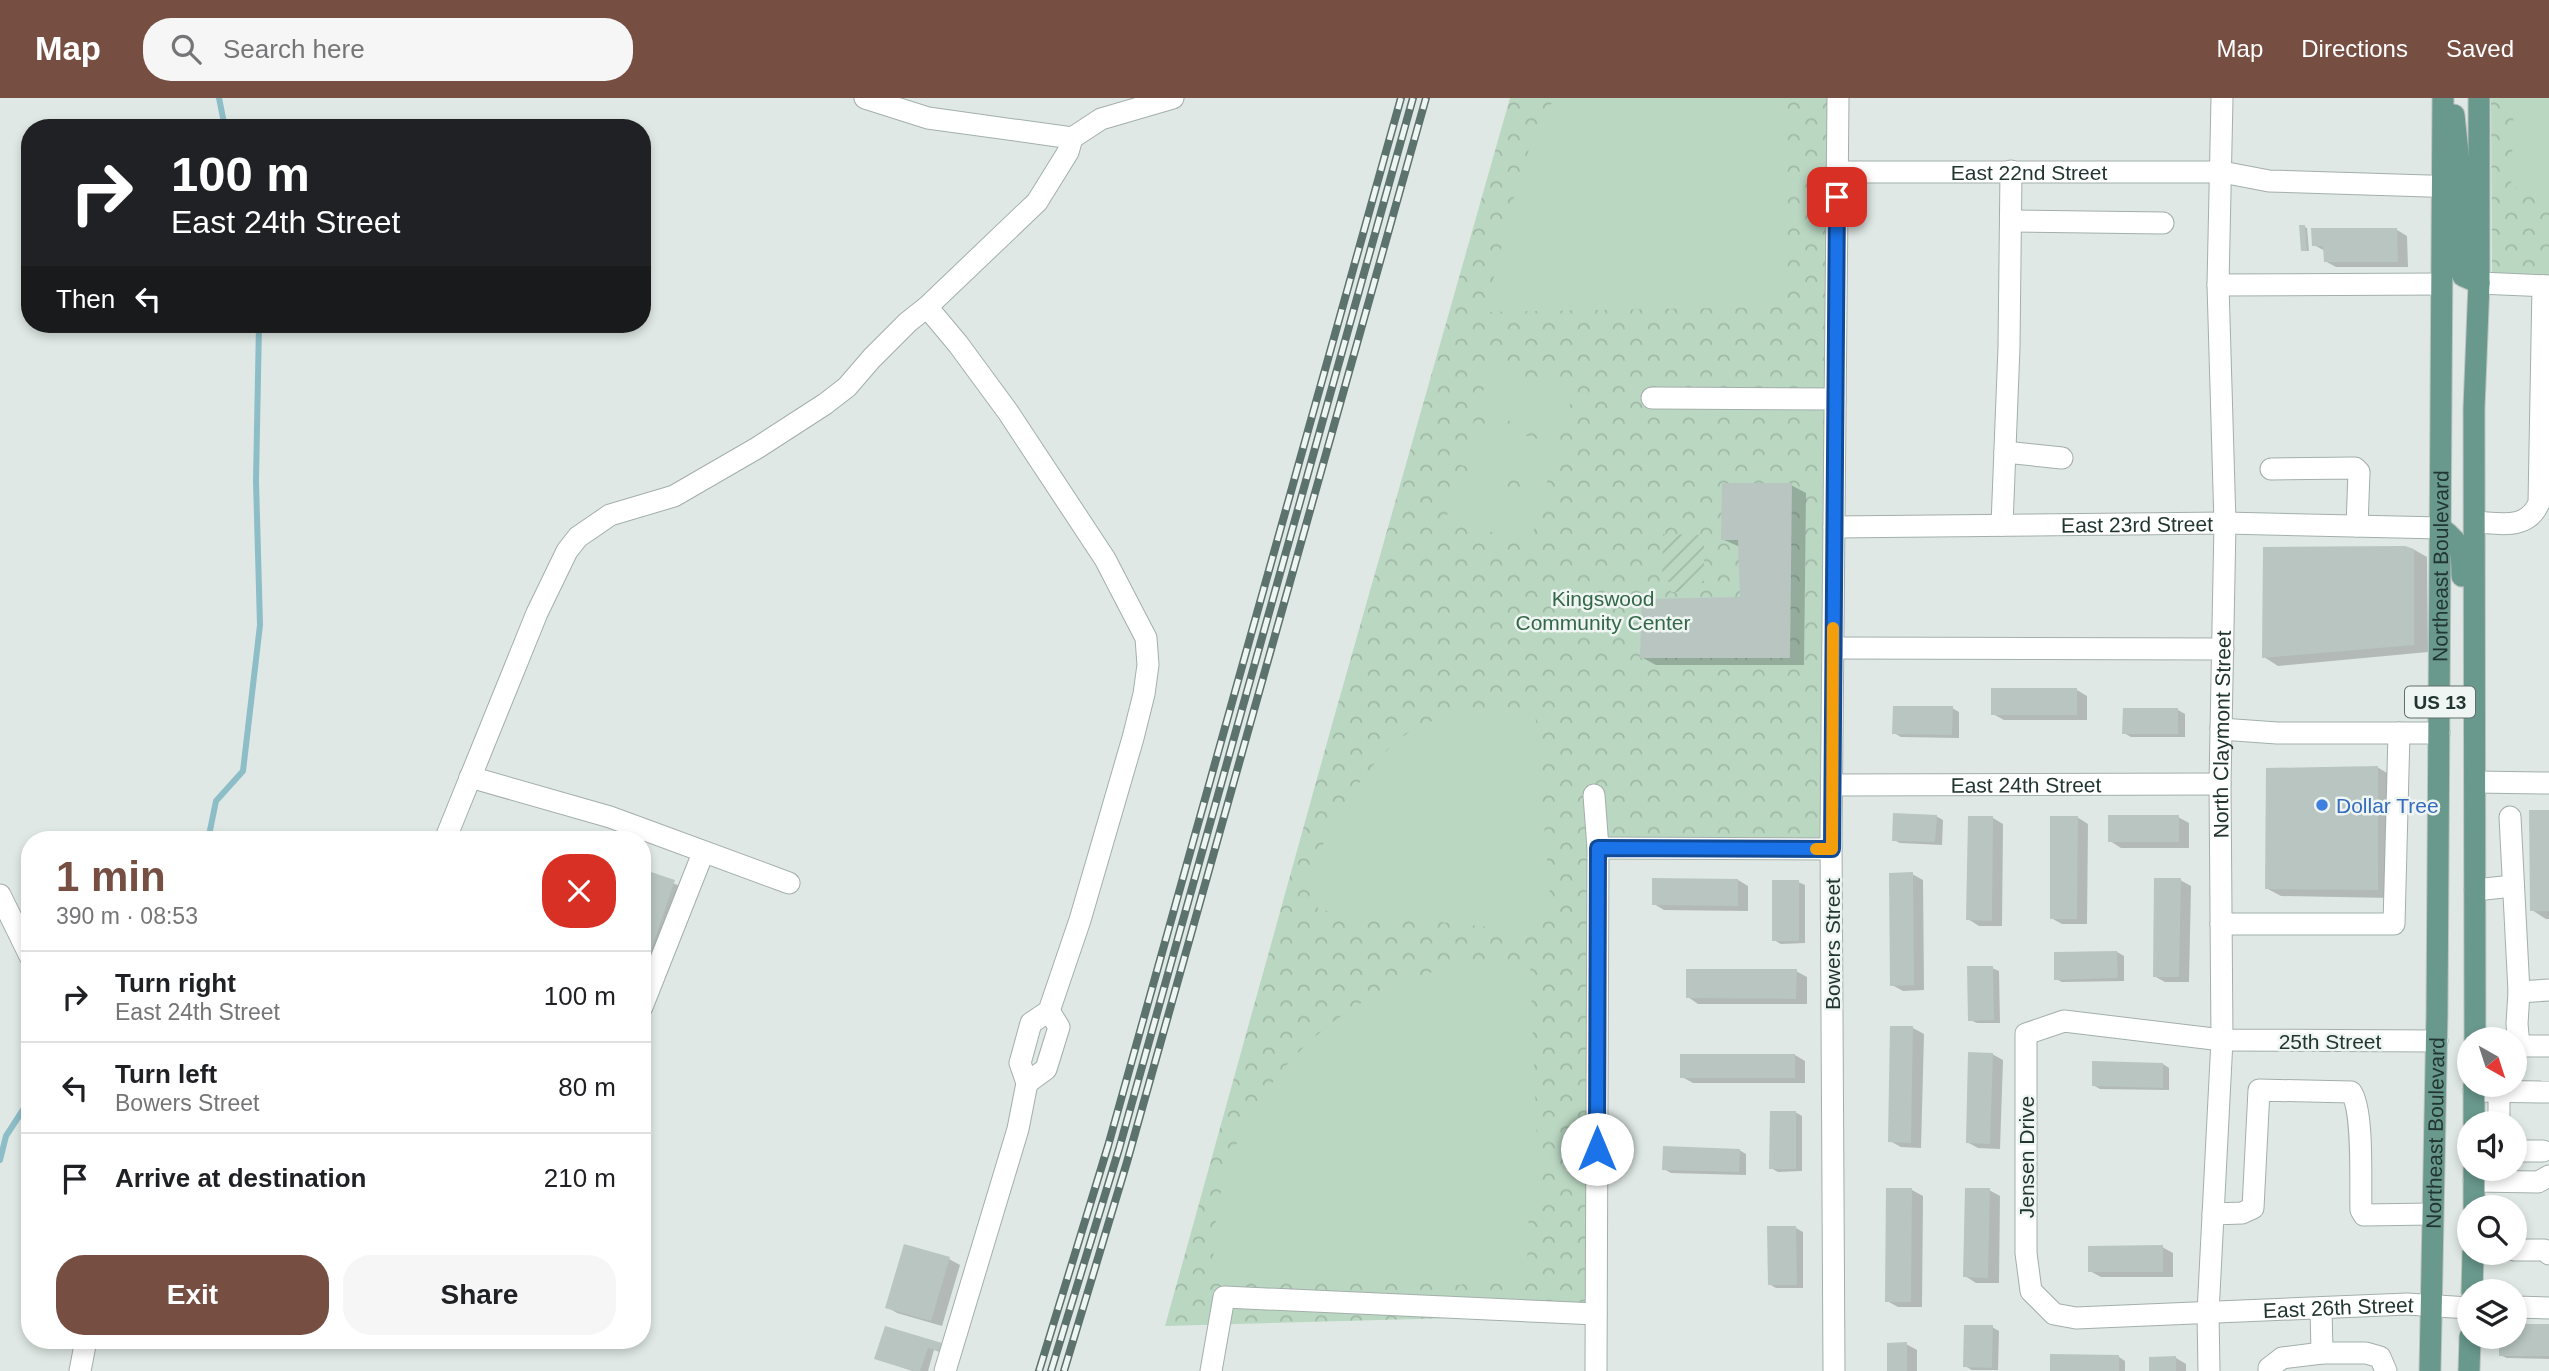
<!DOCTYPE html>
<meta charset="utf-8">
<style>
:root{--surface:#fff;--page:#f6f6f6;--text:#202124;--muted:#757577;--line:#e0e0e0;--accent:#764e42}
body{margin:0;font-family:Arial,sans-serif;background:var(--page);color:var(--text);height:100vh;display:flex;flex-direction:column;font-size:26px;white-space:nowrap}
*{box-sizing:border-box;margin:0}
p{font-size:23px;color:var(--muted)}
.icon{flex:none;width:38px;height:38px;fill:none;stroke:currentColor;stroke-width:2;stroke-linecap:round;stroke-linejoin:round}
.map{position:relative;flex:1;overflow:hidden}
.details{position:absolute;left:21px;top:733px;width:630px;height:518px;display:flex;flex-direction:column;background:var(--surface);border-radius:28px;box-shadow:0 4px 10px #0003}
.details>*{flex:none}
.hud{position:absolute;left:21px;top:21px;width:630px;height:214px;border-radius:28px;box-shadow:0 4px 10px #0003;background:#202124;color:#fff;overflow:hidden}
.needle{width:46px;rotate:141deg}
.tools{position:absolute;left:2457px;top:929px;display:grid;gap:14px}
.tools a{display:grid;place-items:center;width:70px;height:70px;border-radius:50%;background:var(--surface);box-shadow:0 4px 10px #0003;font-size:35px}
.pin{position:absolute;display:grid;place-items:center;width:60px;height:60px;color:#fff;margin:-30px;border-radius:14px;box-shadow:0 4px 10px #0006}
.me{position:absolute;width:77px;margin:-38px;rotate:0deg;stroke-linejoin:round;filter:drop-shadow(0 0 5px #0008)}
.turn{display:flex;align-items:center;gap:24px;height:147px;padding:0 35px;font-size:32px}
.turn .icon{width:91px;height:91px;stroke-width:2.5}
.turn b{display:block;font-size:49px;line-height:60px}
.then{display:flex;align-items:center;height:66px;padding:0 35px;background:#0003;gap:14px;font-size:26px}
.round{display:grid;place-items:center;flex:none;width:74px;height:74px;border-radius:28px;background:var(--page)}
.summary{display:flex;align-items:center;justify-content:space-between;height:119px;padding:0 35px}
h1{font-size:42px;font-weight:700;line-height:52px;color:var(--accent)}
.button{display:flex;gap:14px;margin-top:auto;padding:14px 35px}
.button a{flex:1;height:80px;border-radius:28px;background:var(--accent);color:#fff;font-size:28px;font-weight:700;line-height:80px;text-align:center}
.button a+a{background:var(--page);color:var(--text)}
ul{padding:0;list-style:none}
li{display:flex;align-items:center;gap:21px;height:91px;padding:0 35px;border-top:2px solid var(--line)}
li div{flex:1}
li b{display:block;font-size:26px}
li em{font-style:normal}
header{display:flex;align-items:center;gap:42px;box-sizing:border-box;height:98px;padding:0 35px;background:var(--accent);color:#fff}
header strong{font-size:33px}
nav{display:flex;gap:38px;margin-inline-start:auto;font-size:24px}
.search{width:490px;height:63px;background:var(--page);display:flex;align-items:center;gap:18px;box-sizing:border-box;padding:0 24px;border-radius:28px;color:var(--muted);font-size:26px}
.map>svg:first-child{display:block}
.forest{fill:url(#forest-crowns)}
.garden{fill:url(#garden-furrows)}
.pitch{fill:#bad7c2}
.shadow{fill:#0003}
.lines{fill:none;stroke-linecap:round;stroke-linejoin:round}
.stream{stroke:#8dbdc7;stroke-width:6}
.building{fill:#b8c5c0}
.minor-casing{stroke:#a3afab;stroke-width:23}
.major-casing{stroke:#bdc3c1;stroke-width:23}
.minor{stroke:#fff;stroke-width:21}
.major{stroke:#69988d;stroke-width:21}
.rail-casing{stroke:#5c726c;stroke-width:8}
.rail{stroke:#eff5f2;stroke-width:5;stroke-dasharray:16;stroke-linecap:butt}
.route-casing{stroke:#114b97;stroke-width:18}
.route{stroke:#1a73e8;stroke-width:12}
.slow{stroke:#f59e0b;stroke-width:12}
.shop-dot{fill:#3f7fe0;stroke:#eff5f2;stroke-width:2.5}
.labels{text-anchor:middle;dominant-baseline:central;stroke-width:5;stroke-linejoin:round;paint-order:stroke}
.shield{fill:#eff5f2;stroke:#606f6b;stroke-width:2}
.shield-label{font-size:19px;font-weight:bold;fill:#223631}
.street-label{font-size:21px;fill:#223631;stroke:#eff5f2}
.park-label{font-size:21px;fill:#326747;stroke:#eff5f2}
.shop-label{font-size:21px;fill:#366cbe;stroke:#eff5f2;text-anchor:start}
</style>
<header>
<strong>Map</strong>
<div class="search"><svg class="icon" aria-label="search" viewBox="0 0 24 24"><circle cx="10" cy="10" r="6"/><path d="M15 15l6 6"/></svg>Search here</div>
<nav><a>Map</a><a>Directions</a><a>Saved</a></nav>
</header>
<div class="map">
<svg width="2549" height="1273" viewBox="0 0 2549 1273">
<defs>
<pattern id="forest-crowns" width="20" height="18" patternUnits="userSpaceOnUse" patternTransform="scale(1.75)"><rect width="20" height="18" fill="#bad7c2"/><path d="M2 6a3 3 0 1 1 6 0M12 15a3 3 0 1 1 6 0" fill="none" stroke="#a0b9a7"/></pattern>
<pattern id="garden-furrows" width="10" height="10" patternUnits="userSpaceOnUse" patternTransform="scale(1.75)"><rect width="10" height="10" fill="#bad7c2"/><path d="M-1 1l2-2M0 10L10 0M9 11l2-2" fill="none" stroke="#a0b9a7"/></pattern>
</defs>
<rect width="100%" height="100%" fill="#dfe8e4"/>
<!-- forest -->
<path class="forest" d="M1510 0H1832L1831 741 1597 744 1596 1216 1165 1228 1333 623Z
M2491 0H2549V184L2492 186Z"/>
<!-- garden -->
<path class="garden" d="M1663 436 1704 437V485H1687V494H1671V484L1662 483Z"/>
<!-- pitch -->
<path class="pitch" d="M1556 0H1787L1783 209 1485 214 1515 96 1538 22Z
M2514 0H2549V90L2511 89Z
M1490 270 1574 294 1561 338 1477 314Z
M1474 323 1558 347 1545 391 1461 367Z
M1459 376 1543 401 1530 445 1446 421Z
M1496 609 1535 611 1551 812 1530 833 1318 812C1317 802 1314 790 1314 780 1318 734 1376 650 1418 629 1441 617 1470 614 1496 609Z
M1530 863 1538 1069 1537 1112H1529L1527 1168 1519 1177 1463 1178 1462 1187 1213 1177C1213 1145 1215 1113 1224 1082 1250 985 1333 903 1429 875 1462 866 1496 864 1530 863Z"/>
<!-- shadow -->
<path class="shadow" d="M2304 129 2307 130 2309 153 2302 152Z
M2397 132 2407 138 2408 169H2336L2325 163V153L2314 147Z
M1791 387 1806 395 1804 567H1656L1641 559 1742 501 1740 449 1722 441Z
M2413 451 2427 459 2428 554 2278 568 2264 559Z
M2077 592 2087 598V622H2004L1993 616Z
M1952 610 1959 614V640L1901 639 1894 635Z
M2124 611 2178 612 2185 616V639H2131L2124 635Z
M2377 669 2392 678V800L2281 798 2266 790Z
M2549 714V821H2546L2532 812Z
M1936 718 1943 722 1942 747 1900 745 1894 742Z
M2077 719 2088 726 2087 826H2062L2051 820Z
M2178 719 2189 725V750H2121L2110 743Z
M1993 720 2003 726 2002 828H1979L1968 821Z
M642 773 685 790 659 866 642 860Z
M1912 776 1923 782 1924 892 1903 893 1892 887Z
M1738 782 1748 788V813L1664 812 1654 806Z
M2180 782 2191 788 2189 884H2165L2154 878Z
M1798 784 1805 787V845L1781 846 1774 842Z
M2117 854 2124 858V883L2062 884 2056 881Z
M1992 870 1999 873 2000 925H1977L1970 922Z
M1796 873 1807 879V906H1698L1688 899Z
M1913 930 1924 936 1921 1050 1901 1049 1890 1043Z
M1992 956 2003 962 2000 1051 1978 1050 1967 1044Z
M1795 957 1805 963V985H1693L1682 979Z
M2163 966 2169 970V992L2100 991 2093 987Z
M1795 1014 1802 1018V1073L1778 1074 1771 1070Z
M1739 1052 1746 1056V1077L1671 1075 1664 1071Z
M1912 1092 1923 1098 1922 1209H1898L1887 1203Z
M1989 1092 2000 1098 1999 1185H1976L1965 1178Z
M1796 1130 1803 1134V1190H1776L1769 1186Z
M2162 1149 2173 1155V1179H2101L2090 1173Z
M949 1161 960 1167 942 1228 897 1215 887 1209Z
M2515 1227 2549 1228V1261L2507 1260 2500 1257 2501 1239H2515Z
M1992 1229 1999 1233 1998 1272H1972L1965 1268Z
M1906 1246 1917 1252V1273H1889Z
M941 1247 947 1251 946 1256 934 1252 928 1273H912L876 1260Z
M2119 1259 2125 1263V1273H2051Z
M2176 1260 2186 1266V1273H2151Z"/>
<g class="lines">
<!-- stream -->
<path class="stream" d="M219 0 225 30
M208 742 216 703 243 673 260 527 256 383 259 226
M0 1062 6 1038 30 1001"/>
</g>
<!-- building -->
<path class="building" d="M2299 127H2305L2307 153H2301Z
M2311 130H2397L2398 164H2324L2323 148H2312Z
M1722 385H1792L1790 560H1640L1642 501 1740 499 1738 442H1721Z
M2405 448 2414 451V547L2262 560 2263 449Z
M1991 590H2077V617H1991Z
M1893 608H1953L1952 637 1892 636Z
M2123 610H2178V636H2122Z
M2378 668V792L2265 791 2266 670Z
M2529 712H2549V813H2530Z
M1893 715 1937 717 1935 744 1892 743Z
M2108 717H2179V744H2108Z
M1968 718H1993L1992 823 1966 822Z
M2050 718H2078L2077 821H2050Z
M642 771 675 782 648 861 642 859Z
M1913 774 1914 887 1890 888 1889 775Z
M1652 780 1738 781V808L1652 807Z
M2154 780H2181L2179 879H2153Z
M1772 782H1799V843H1772Z
M2117 853 2118 880 2054 882V854Z
M1967 868H1993L1994 922 1968 923Z
M1686 871H1797L1796 901 1686 900Z
M1890 928H1913L1911 1045 1888 1044Z
M1968 954 1993 955 1990 1046 1966 1045Z
M1680 956H1795V980H1680Z
M2092 963 2163 965V990L2092 988Z
M1770 1013H1796V1071H1769Z
M1663 1048 1740 1051 1739 1074 1662 1072Z
M1886 1090H1912L1911 1204H1885Z
M1965 1090H1990L1988 1180 1963 1179Z
M1767 1128H1796L1797 1187H1768Z
M904 1146 950 1159 931 1223 885 1210Z
M2163 1147V1174H2088V1148Z
M2515 1226H2549V1258H2499V1239H2515Z
M1964 1227H1993L1992 1270 1963 1269Z
M885 1228 942 1245 939 1253 928 1250 920 1273H913L874 1261Z
M1907 1244V1273H1887V1245Z
M2050 1256 2119 1257V1273H2050Z
M2176 1258V1273H2149V1259Z"/>
<g class="lines">
<!-- minor casing -->
<g class="minor-casing">
<g id="minor">
<path d="M865 0 928 20 1072 40"/>
<path id="s1" d="M1837 74H2222L2269 83 2459 89"/>
<path d="M2011 123 2163 125"/>
<path d="M2479 185 2549 188"/>
<path d="M2218 187 2441 186"/>
<path d="M927 209 958 246 1008 314 1105 461 1146 540 1148 567 1144 596 1133 640 1080 822 1049 913 1031 925 1022 958 1020 965 1027 985 1018 1031 945 1273"/>
<path d="M1652 300 1835 301"/>
<path d="M2005 354 2062 360"/>
<path d="M2271 371 2355 370 2359 374 2357 428"/>
<path d="M2475 424C2499 425 2527 433 2539 405L2543 188"/>
<path d="M2002 427 2009 249 2011 73"/>
<path id="s2" d="M1834 429 2225 425 2441 430"/>
<path d="M1833 550 2223 551"/>
<path d="M2221 631 2277 635H2439"/>
<path d="M470 679 610 719 789 785"/>
<path d="M2476 684 2549 685"/>
<path id="s3" d="M1832 687 2220 686"/>
<path d="M1594 697 1598 750 1596 1273"/>
<path d="M2510 719 2519 894 2549 892"/>
<path d="M445 742 537 515 567 453 578 439 610 417 674 398 757 350 825 306 847 289 872 260 908 224 927 209 1037 104 1068 54 1072 40 1101 21 1173 0"/>
<path d="M1598 750 1831 751"/>
<path d="M2475 792 2513 788"/>
<path d="M0 797 30 858"/>
<path d="M2221 826H2394L2399 635"/>
<path d="M642 909 703 755"/>
<path id="s4" d="M2437 943 2222 942 2064 923 2026 936V1155L2031 1193 2054 1216 2076 1220 2407 1206 2469 1210"/>
<path d="M2515 948H2549"/>
<path d="M2519 948 2517 926 2519 894"/>
<path d="M1027 985 1046 971 1059 929 1049 913"/>
<path d="M2474 993 2549 994"/>
<path d="M2499 993V1026"/>
<path d="M2515 1053H2543"/>
<path d="M2474 1083 2538 1084 2549 1078"/>
<path d="M2213 1116 2242 1115 2253 1110 2259 992 2351 994C2364 1012 2360 1086 2361 1112L2364 1117 2432 1116"/>
<path d="M2515 1152H2544L2549 1156"/>
<path d="M2515 1209 2549 1210"/>
<path d="M2322 1255H2366L2380 1259 2386 1273"/>
<path d="M80 1273 86 1242"/>
<path d="M1211 1273 1224 1199 1596 1216"/>
<path d="M1834 1273 1831 741 1838 0"/>
<path id="s5" d="M2209 1273 2208 1215 2222 942 2220 686 2225 425 2218 187 2222 0"/>
<path d="M2269 1273V1270L2282 1260 2322 1255 2321 1210"/>
</g>
</g>
<!-- major casing -->
<g class="major-casing">
<g id="major">
<path d="M2454 17 2459 64 2460 170 2463 178 2479 185"/>
<path d="M2441 430C2462 446 2462 452 2462 478"/>
<path d="M2475 942 2474 310 2479 185V0"/>
<path d="M2474 1026V987"/>
<path d="M2474 1110V1071"/>
<path d="M2472 1194 2473 1155"/>
<path id="s6" d="M2430 1273 2437 915 2443 0"/>
<path d="M2469 1273 2470 1239"/>
</g>
</g>
<!-- minor -->
<use href="#minor" class="minor"/>
<!-- major -->
<use href="#major" class="major"/>
<!-- rail casing -->
<g class="rail-casing">
<path id="rail" d="M1039 1273 1108 1048 1401 0
M1051 1273 1119 1051 1413 0
M1064 1273 1127 1064 1426 0"/>
</g>
<!-- rail -->
<use href="#rail" class="rail"/>
</g>
<g class="lines">
<!-- route casing -->
<g class="route-casing">
<path id="route" d="M1597 1051 1598 750 1832 751 1837 99"/>
</g>
<!-- route -->
<use href="#route" class="route"/>
<!-- slow -->
<path class="slow" d="M1816 751H1832L1833 530"/>
</g>
<!-- markers -->
<circle class="shop-dot" cx="2322" cy="707" r="7"/>
<g class="labels">
<!-- shield labels -->
<rect class="shield" x="2405" y="588.5" width="70" height="31" rx="5"/>
<g class="shield-label">
<text x="2440" y="604">US 13</text>
</g>
<!-- street labels -->
<g class="street-label">
<text stroke="none"><textPath href="#s1" startOffset="192">East 22nd Street</textPath></text>
<text stroke="none"><textPath href="#s2" startOffset="303">East 23rd Street</textPath></text>
<text stroke="none"><textPath href="#s6" startOffset="805">Northeast Boulevard</textPath></text>
<text stroke="none"><textPath href="#s5" startOffset="637">North Claymont Street</textPath></text>
<text stroke="none"><textPath href="#s3" startOffset="194">East 24th Street</textPath></text>
<text transform="translate(1832 846) rotate(-90)">Bowers Street</text>
<text x="2330" y="943">25th Street</text>
<text stroke="none"><textPath href="#s6" startOffset="238">Northeast Boulevard</textPath></text>
<text transform="translate(2026 1059) rotate(-90)">Jensen Drive</text>
<text stroke="none"><textPath href="#s4" startOffset="989">East 26th Street</textPath></text>
</g>
<!-- park labels -->
<g class="park-label">
<text x="1603" y="500">Kingswood<tspan x="1603" dy="24">Community Center</tspan></text>
</g>
<!-- shop labels -->
<g class="shop-label">
<text x="2336" y="707">Dollar Tree</text>
</g>
</g>
</svg>
<div class="tools">
<a><svg class="needle" viewBox="-14 -14 28 28"><path d="M0-13l5 13h-10z" fill="#e53935"/><path d="M0 13l5-13h-10z" fill="#757577"/></svg></a>
<a><svg class="icon" aria-label="sound" viewBox="0 0 24 24"><path d="M4 9h4l5-4v14l-5-4H4zM17 9q2 3 0 6"/></svg></a>
<a><svg class="icon" aria-label="search" viewBox="0 0 24 24"><circle cx="10" cy="10" r="6"/><path d="M15 15l6 6"/></svg></a>
<a><svg class="icon" aria-label="layers" viewBox="0 0 24 24"><path d="M12 4l9 5-9 5-9-5zM3 14l9 5 9-5"/></svg></a>
</div>
<div class="pin" style="left:1837px;top:99px;background:#d93025"><svg class="icon" aria-label="arrive" viewBox="0 0 24 24"><path d="M6 21V4h12l-3 4 3 4H6"/></svg></div>
<svg class="me" style="left:1597px;top:1051px" viewBox="-20 -20 40 40"><circle r="19" fill="#fff"/><path d="M0-13L10 11 0 6-10 11z" fill="#1a73e8"/></svg>
<div class="hud">
<div class="turn"><svg class="icon" aria-label="right" viewBox="0 0 24 24"><path d="M7 20v-9h11M14 6l5 5-5 5"/></svg><div><b>100 m</b>East 24th Street</div></div>
<div class="then">Then<svg class="icon" aria-label="left" viewBox="0 0 24 24"><path d="M17 20v-9H6M10 6l-5 5 5 5"/></svg></div>
</div>
<section class="details">
<div class="summary"><div><h1>1 min</h1><p>390 m · 08:53</p></div><a class="round" style="background:#d93025;color:#fff"><svg class="icon" aria-label="close" viewBox="0 0 24 24"><path d="M6 6l12 12M18 6L6 18"/></svg></a></div>
<ul>
<li><svg class="icon" aria-label="right" viewBox="0 0 24 24"><path d="M7 20v-9h11M14 6l5 5-5 5"/></svg><div><b>Turn right</b><p>East 24th Street</p></div><em>100 m</em></li>
<li><svg class="icon" aria-label="left" viewBox="0 0 24 24"><path d="M17 20v-9H6M10 6l-5 5 5 5"/></svg><div><b>Turn left</b><p>Bowers Street</p></div><em>80 m</em></li>
<li><svg class="icon" aria-label="arrive" viewBox="0 0 24 24"><path d="M6 21V4h12l-3 4 3 4H6"/></svg><div><b>Arrive at destination</b></div><em>210 m</em></li>
</ul>
<div class="button"><a>Exit</a><a>Share</a></div>
</section>
</div>
